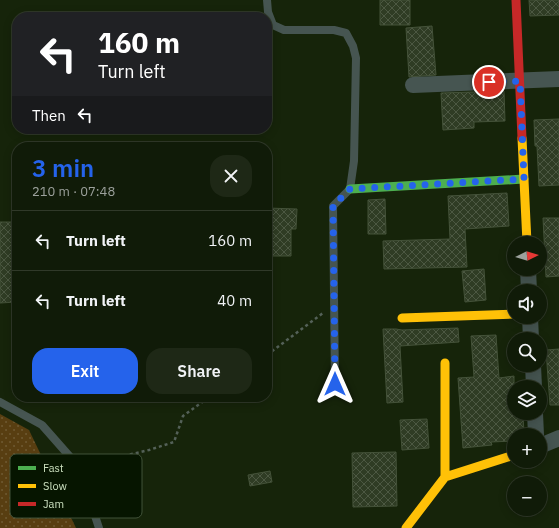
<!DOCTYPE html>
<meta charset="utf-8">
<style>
:root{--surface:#101b08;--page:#1e2816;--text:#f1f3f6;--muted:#9ca19c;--line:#303929;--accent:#2563eb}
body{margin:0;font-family:"IBM Plex Sans",sans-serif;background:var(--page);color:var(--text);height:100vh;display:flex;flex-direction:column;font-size:15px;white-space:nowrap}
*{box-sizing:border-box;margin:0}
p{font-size:13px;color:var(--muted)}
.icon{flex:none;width:22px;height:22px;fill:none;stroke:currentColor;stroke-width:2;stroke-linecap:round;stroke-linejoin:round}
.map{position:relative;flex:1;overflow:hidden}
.drawer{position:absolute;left:12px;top:142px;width:260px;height:260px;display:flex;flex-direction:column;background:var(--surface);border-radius:16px;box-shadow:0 2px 10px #0003,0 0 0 1px var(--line)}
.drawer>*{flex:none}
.hud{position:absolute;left:12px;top:12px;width:260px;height:122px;border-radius:16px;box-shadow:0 2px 10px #0003,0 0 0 1px var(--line);background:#202124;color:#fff;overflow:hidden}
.needle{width:26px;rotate:85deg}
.controls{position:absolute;left:507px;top:236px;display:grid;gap:8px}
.controls a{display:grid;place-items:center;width:40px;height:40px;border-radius:50%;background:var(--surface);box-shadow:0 2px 10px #0003,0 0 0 1px var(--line);font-size:20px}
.pin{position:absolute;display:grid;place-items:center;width:34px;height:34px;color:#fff;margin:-17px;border:2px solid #fff;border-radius:50%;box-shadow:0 1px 4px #0007}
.me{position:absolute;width:44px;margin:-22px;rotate:0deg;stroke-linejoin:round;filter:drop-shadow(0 0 3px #0008)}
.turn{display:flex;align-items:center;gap:14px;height:84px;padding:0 20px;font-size:18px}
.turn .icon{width:52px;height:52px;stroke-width:2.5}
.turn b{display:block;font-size:28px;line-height:34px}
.then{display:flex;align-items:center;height:38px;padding:0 20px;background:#0003;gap:8px;font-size:15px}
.round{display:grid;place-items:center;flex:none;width:42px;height:42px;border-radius:16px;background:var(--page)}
.headline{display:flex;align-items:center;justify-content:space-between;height:68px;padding:0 20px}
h1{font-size:24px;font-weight:600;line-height:30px;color:var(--accent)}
.primary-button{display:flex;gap:8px;margin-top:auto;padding:8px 20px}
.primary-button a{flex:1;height:46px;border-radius:16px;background:var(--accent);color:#fff;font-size:16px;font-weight:600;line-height:46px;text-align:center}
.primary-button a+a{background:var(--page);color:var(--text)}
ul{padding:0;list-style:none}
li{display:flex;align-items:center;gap:12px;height:60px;padding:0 20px;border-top:1px solid var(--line)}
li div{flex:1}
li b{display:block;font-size:15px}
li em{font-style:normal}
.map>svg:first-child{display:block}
.park{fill:url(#park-dots)}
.building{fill:url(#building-cross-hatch);stroke:#445239}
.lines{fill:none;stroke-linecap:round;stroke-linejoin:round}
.path{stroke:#546158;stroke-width:2.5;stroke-dasharray:3 3;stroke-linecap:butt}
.lane{stroke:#465551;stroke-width:8}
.street{stroke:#465551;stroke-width:16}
.fast{stroke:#4caf50;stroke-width:9}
.slow{stroke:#ffc107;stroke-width:9}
.jam{stroke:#c62828;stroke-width:9}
.route{stroke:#2563eb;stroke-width:7;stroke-dasharray:0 12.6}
.key{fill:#061500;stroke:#415239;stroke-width:1}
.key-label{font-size:11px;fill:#cbe0be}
</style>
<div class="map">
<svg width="559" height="528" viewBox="0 0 559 528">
<defs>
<pattern id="park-dots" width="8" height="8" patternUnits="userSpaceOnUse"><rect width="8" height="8" fill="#583e11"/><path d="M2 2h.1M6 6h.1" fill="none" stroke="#6f5a32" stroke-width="1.8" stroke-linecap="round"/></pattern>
<pattern id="building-cross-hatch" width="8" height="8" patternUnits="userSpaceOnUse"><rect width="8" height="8" fill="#2f3c24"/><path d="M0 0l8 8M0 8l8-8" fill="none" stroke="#4c5842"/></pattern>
</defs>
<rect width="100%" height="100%" fill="#16240a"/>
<!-- park -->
<path class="park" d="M0 414 29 430 76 528H0Z"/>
<!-- building -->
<path class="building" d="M380 0H410V25H380Z
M529 0H559V15L530 16Z
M432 26 436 75 409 77 406 28Z
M504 91 505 121 474 122V128L443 130 441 93Z
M559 119V185L539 186 537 146H535L534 120Z
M507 193 509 226 465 229 467 267 384 269 383 241 450 239 448 196Z
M385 199 386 234H368V200Z
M267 208 297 209 296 229H291V256H267Z
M543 218H559V276L546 277Z
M0 222H17V302L0 303Z
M484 269 486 300 465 302 462 271Z
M458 328 459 342 400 346 403 402 387 403 383 329H396L402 330Z
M496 335 499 378 514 376V413H523L524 435H514V441L491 442 492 445 463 448 458 378 474 377 471 336Z
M559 349V405H550L546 350Z
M427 419 429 448 402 450 400 420Z
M396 452 397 506 353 507 352 453Z
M270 471 272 482 250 486 248 475Z"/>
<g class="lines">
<!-- path -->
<path class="path" d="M267 355 323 313
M89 464 149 450 174 442 183 416 209 397"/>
<!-- lane -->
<path class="lane" d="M267 0 268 12 273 25 284 30H334L346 33 353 46 356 58 354 161 350 189 333 206 335 384
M0 402 42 425 79 467 99 528"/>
<!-- street -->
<path class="street" d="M413 85 559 79
M528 269 529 291
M530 317 531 339
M533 365 534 387
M535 413 536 435
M540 446 559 438"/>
<!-- fast -->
<path class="fast" d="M350 189 524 179"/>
<!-- slow -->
<path class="slow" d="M522 138 527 243
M402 318 514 314
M445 363V477
M406 528 445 477 514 455"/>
<!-- jam -->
<path class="jam" d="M516 0 522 138"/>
</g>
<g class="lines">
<!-- route -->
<path class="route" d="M335 384 333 206 350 189 524 179 520 81 489 82"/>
</g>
<!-- legend -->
<rect x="10" y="454" width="132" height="64" rx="6" class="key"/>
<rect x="18" y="466" width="18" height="4" fill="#4caf50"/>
<rect x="18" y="484" width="18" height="4" fill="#ffc107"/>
<rect x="18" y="502" width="18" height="4" fill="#c62828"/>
<g class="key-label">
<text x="43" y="472">Fast</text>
<text x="43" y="490">Slow</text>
<text x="43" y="508">Jam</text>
</g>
</svg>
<div class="controls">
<a><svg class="needle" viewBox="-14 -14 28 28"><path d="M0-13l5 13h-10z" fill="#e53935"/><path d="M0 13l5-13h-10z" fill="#9ca19c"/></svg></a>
<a><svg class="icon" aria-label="sound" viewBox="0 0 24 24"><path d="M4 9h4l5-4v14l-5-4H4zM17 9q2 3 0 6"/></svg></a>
<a><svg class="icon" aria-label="search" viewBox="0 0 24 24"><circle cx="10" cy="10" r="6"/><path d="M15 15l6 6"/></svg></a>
<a><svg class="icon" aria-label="layers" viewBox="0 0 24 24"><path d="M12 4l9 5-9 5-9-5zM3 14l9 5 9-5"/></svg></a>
<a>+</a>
<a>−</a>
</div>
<div class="pin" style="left:489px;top:82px;background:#d93025"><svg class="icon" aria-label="arrive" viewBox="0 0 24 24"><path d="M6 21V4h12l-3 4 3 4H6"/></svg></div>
<svg class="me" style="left:335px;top:384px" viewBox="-20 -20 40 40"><path d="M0-17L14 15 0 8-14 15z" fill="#2563eb" stroke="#fff" stroke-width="4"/></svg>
<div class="hud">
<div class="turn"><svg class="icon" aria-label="left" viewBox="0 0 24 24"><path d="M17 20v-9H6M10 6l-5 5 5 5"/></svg><div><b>160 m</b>Turn left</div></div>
<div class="then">Then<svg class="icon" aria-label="left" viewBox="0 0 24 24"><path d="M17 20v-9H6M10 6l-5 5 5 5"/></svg></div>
</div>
<section class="drawer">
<div class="headline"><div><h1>3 min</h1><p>210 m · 07:48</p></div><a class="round"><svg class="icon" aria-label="close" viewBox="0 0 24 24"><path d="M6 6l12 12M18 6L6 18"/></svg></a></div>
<ul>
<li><svg class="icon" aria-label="left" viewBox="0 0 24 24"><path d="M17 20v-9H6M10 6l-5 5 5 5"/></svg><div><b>Turn left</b></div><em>160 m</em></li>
<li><svg class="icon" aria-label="left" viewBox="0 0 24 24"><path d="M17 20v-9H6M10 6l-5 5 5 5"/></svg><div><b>Turn left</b></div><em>40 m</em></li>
</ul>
<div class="primary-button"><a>Exit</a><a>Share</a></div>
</section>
</div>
